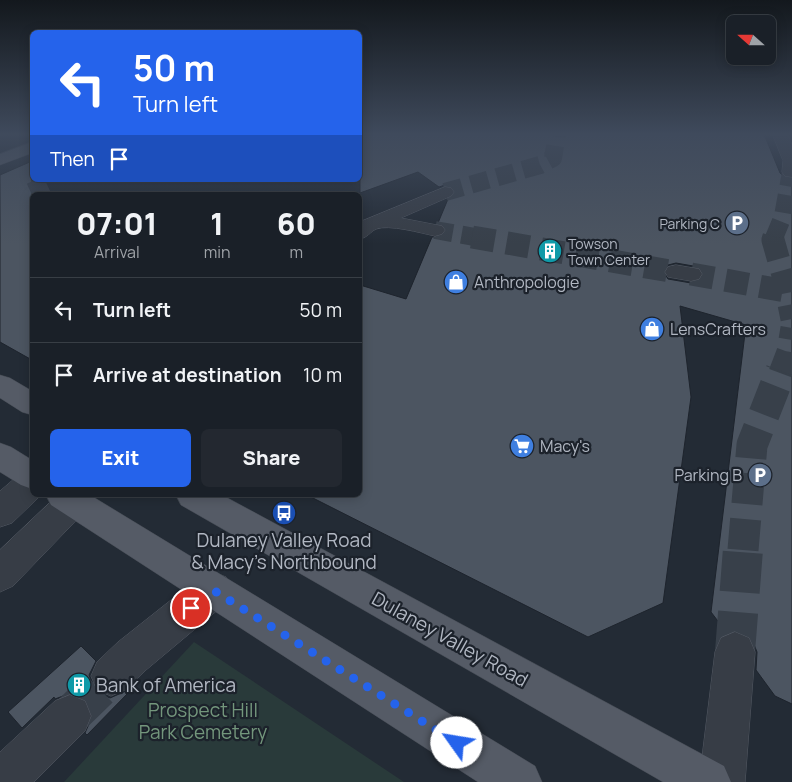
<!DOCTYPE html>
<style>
:root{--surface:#1a2028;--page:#232830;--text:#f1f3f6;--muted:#9fa3a8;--line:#383e45;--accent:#2563eb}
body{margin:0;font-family:Manrope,sans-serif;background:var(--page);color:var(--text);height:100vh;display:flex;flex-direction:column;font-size:19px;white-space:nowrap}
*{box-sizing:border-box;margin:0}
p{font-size:16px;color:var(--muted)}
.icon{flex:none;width:28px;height:28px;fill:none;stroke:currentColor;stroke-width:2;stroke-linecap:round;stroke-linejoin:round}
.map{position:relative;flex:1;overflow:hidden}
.side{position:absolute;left:30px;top:192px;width:332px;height:305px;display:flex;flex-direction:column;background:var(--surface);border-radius:8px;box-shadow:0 2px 12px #0003,0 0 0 1px var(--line)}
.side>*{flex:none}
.banner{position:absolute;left:30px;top:30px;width:332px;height:152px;border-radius:8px;box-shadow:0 2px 12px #0003,0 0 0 1px var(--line);background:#2563eb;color:#fff;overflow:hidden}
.needle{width:32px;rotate:291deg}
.tools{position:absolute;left:726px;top:15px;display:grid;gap:10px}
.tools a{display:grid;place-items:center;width:50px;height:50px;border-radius:8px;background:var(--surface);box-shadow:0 2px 12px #0003,0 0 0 1px var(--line);font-size:25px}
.pin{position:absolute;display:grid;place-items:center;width:42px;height:42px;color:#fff;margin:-21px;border:2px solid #fff;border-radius:50%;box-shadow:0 1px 5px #0007}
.me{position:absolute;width:55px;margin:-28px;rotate:302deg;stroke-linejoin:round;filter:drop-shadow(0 0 4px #0008)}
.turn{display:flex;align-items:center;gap:18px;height:105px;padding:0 20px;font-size:22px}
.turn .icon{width:65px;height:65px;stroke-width:2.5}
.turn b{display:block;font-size:35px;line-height:42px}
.then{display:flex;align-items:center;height:48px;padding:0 20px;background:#0003;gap:10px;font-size:19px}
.eta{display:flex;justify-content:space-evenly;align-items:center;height:85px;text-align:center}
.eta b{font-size:30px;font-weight:800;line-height:35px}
.cta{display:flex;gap:10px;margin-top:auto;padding:10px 20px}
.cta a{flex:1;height:58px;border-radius:8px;background:var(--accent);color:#fff;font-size:20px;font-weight:800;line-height:58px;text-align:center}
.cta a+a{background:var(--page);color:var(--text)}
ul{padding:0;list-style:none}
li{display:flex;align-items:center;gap:15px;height:65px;padding:0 20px;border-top:1px solid var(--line)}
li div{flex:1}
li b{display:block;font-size:19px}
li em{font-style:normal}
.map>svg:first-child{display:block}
.green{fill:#293a3a}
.building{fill:#4c5561;stroke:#1e242d;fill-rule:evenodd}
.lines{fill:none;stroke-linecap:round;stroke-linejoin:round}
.minor-tunnel-far3{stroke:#38404a;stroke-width:18;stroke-dasharray:18 9;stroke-linecap:butt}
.minor-tunnel-far2{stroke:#38404a;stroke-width:23;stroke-dasharray:23 12;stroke-linecap:butt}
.minor-tunnel-far1{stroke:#38404a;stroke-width:31;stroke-dasharray:31 15;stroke-linecap:butt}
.minor-tunnel{stroke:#38404a;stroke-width:40;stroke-dasharray:40 20;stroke-linecap:butt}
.minor-casing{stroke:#545a64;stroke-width:1}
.major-casing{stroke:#40464f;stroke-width:1}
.minor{fill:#373d46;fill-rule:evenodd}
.major{fill:#555b66;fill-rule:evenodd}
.route{stroke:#2563eb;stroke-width:9;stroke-dasharray:0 16.2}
.labels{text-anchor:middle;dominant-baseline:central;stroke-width:4.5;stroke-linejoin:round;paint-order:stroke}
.far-poi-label{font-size:14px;fill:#b1b7c2;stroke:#1c222b;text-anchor:end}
.poi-label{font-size:16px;fill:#b1b7c2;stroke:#1c222b;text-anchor:start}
.near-poi-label{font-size:19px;fill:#b1b7c2;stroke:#1c222b}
.near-street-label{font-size:19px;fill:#b1b7c2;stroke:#1c222b}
.near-park-label{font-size:19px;fill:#73967c;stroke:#1c222b}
</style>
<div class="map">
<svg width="792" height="782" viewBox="0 0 792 782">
<rect width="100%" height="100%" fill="#232b35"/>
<!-- green -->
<path class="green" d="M194 642 404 782H64Z"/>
<!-- building -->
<path class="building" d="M360 134H764L780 173 785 178 792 179V704L775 696 756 670 757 652 751 637 736 630 727 633 711 612 746 325 680 306 691 397 663 603 588 637 307 495H360V285L406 299 432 237 443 236 446 231 444 225 438 223 448 199 456 192 451 186 445 185 439 187 418 172 360 193ZM676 263 699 267 704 275 699 281 691 283 668 279 663 271 668 265Z
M32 161V360L0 342V175Z
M81 646 96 661 89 675 95 691 110 698 126 691 128 693 87 735 85 733 93 715 86 699 71 693 55 699 54 697 22 728 8 712Z"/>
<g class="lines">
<!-- minor-tunnel-far3 -->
<path class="minor-tunnel-far3" d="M35 180 42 195
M445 192 540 165 553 158 557 135
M435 230 480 238
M774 238 783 216 791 172"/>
<!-- minor-tunnel-far2 -->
<path class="minor-tunnel-far2" d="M472 237 676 272
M774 237 773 240 783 275 792 319
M691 274 786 291
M780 373 788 352 792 328"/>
<!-- minor-tunnel-far1 -->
<path class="minor-tunnel-far1" d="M743 550 752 445 781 371"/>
<!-- minor-tunnel -->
<path class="minor-tunnel" d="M735 652 743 549
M70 716 111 676"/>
<!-- minor casing -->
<g class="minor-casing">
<path id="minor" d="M773 135H788L792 145V177L785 176 782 172 783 161Z
M445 187 451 188 454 192 451 196 401 218 442 226 445 230 442 234 435 236C421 233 389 224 376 229 370 232 368 237 360 239V223L362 221Z
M676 265 699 269 702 274 699 279 691 281 668 277 665 272 668 267Z
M32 469V495H41L12 523 0 527V491L21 473Z
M58 495H96L91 505 13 586 0 592V550Z
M213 572 226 577 231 590 226 603 146 670 125 690 111 696 97 690 91 676 97 662 118 642 200 577Z
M735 632 749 638 755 652 745 782H699L715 652 721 638Z
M70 695 85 701 91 716 85 731 34 782H0V752L55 701Z"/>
</g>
<!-- major casing -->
<g class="major-casing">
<path id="major" d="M32 142V153L0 165V154Z
M0 375 10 378 32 391V415L22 412 0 398Z
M0 443 11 447 32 460V489L21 485 0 472Z
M46 495H90L535 766 542 782H478L51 505Z
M176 495H222L724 766 731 782H663L181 505Z"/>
</g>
<!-- minor -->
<use href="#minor" class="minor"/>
<!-- major -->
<use href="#major" class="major"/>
</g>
<!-- sky -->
<linearGradient id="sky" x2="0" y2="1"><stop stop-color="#13181d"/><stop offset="0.55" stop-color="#3f4a5c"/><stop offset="1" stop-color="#3f4a5c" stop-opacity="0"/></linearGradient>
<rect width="792" height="244" fill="url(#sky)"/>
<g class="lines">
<!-- route -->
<path class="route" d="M191 608 213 590 457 743"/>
</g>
<!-- icons -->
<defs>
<g id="parking-disc" transform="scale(1.25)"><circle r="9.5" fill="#5c6f8a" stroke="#1c222b"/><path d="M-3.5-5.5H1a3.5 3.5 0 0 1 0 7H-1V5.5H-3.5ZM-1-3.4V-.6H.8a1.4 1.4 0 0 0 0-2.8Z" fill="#fff"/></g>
<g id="building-disc" transform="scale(1.25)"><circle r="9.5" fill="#0f9aa8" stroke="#1c222b"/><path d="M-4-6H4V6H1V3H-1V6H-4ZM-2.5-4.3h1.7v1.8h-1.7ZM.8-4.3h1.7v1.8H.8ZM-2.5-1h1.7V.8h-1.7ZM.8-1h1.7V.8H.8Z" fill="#fff"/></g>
<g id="shop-disc" transform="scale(1.25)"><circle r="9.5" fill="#3f7fe0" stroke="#1c222b"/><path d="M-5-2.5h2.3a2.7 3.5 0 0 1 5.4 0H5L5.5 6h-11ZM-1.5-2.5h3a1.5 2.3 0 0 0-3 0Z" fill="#fff"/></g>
<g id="supermarket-disc" transform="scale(1.25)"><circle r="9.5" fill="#3f7fe0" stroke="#1c222b"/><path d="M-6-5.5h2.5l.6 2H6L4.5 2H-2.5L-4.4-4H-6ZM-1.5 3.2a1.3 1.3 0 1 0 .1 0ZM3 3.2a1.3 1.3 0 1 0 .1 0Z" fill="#fff"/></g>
<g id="bus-disc" transform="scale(1.25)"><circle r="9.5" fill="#1a4fb4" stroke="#1c222b"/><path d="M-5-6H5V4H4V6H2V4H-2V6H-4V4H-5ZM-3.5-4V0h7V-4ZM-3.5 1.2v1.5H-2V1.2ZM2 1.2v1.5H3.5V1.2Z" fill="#fff"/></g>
</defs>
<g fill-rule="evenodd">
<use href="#parking-disc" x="737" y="223"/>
<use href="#building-disc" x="550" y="251"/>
<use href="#shop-disc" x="456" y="282"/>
<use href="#shop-disc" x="652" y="329"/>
<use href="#supermarket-disc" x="522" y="446"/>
<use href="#parking-disc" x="760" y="475"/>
<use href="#bus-disc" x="284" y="513"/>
<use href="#building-disc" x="79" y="685"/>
</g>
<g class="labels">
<!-- far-poi labels -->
<g class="far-poi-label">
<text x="720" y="223">Parking C</text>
<text x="568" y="243" text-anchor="start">Towson<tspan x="568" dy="16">Town Center</tspan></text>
</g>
<!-- poi labels -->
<g class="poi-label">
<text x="474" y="282">Anthropologie</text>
<text x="670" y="329">LensCrafters</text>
<text x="540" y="446">Macy's</text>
<text x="742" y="475" text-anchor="end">Parking B</text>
</g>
<!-- near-poi labels -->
<g class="near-poi-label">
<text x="284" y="540">Dulaney Valley Road<tspan x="284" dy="22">&amp; Macy's Northbound</tspan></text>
<text x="96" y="685" text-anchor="start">Bank of America</text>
</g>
<!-- near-street labels -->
<g class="near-street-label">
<text transform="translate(450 639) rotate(29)">Dulaney Valley Road</text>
</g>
<!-- near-park labels -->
<g class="near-park-label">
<text x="203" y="710">Prospect Hill<tspan x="203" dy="22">Park Cemetery</tspan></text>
</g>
</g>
</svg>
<div class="tools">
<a><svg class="needle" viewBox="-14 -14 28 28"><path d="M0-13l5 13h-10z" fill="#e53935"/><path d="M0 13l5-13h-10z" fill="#9fa3a8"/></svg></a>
</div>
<div class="pin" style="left:191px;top:608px;background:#d93025"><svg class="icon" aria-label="arrive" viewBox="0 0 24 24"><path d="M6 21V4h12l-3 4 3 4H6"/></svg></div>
<svg class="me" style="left:457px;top:743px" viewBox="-20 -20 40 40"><circle r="19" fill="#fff"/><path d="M0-13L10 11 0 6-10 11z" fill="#2563eb"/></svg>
<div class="banner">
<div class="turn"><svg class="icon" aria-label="left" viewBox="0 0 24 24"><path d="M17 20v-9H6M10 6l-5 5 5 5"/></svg><div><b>50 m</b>Turn left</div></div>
<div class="then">Then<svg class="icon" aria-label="arrive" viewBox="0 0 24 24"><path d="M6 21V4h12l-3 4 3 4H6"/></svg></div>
</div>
<section class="side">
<div class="eta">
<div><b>07:01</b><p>Arrival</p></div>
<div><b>1</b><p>min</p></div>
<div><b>60</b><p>m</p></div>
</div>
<ul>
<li><svg class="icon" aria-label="left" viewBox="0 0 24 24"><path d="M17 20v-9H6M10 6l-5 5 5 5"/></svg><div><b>Turn left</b></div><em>50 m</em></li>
<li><svg class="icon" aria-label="arrive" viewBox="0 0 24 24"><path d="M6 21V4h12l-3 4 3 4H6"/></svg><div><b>Arrive at destination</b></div><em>10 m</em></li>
</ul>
<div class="cta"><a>Exit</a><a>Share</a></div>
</section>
</div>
